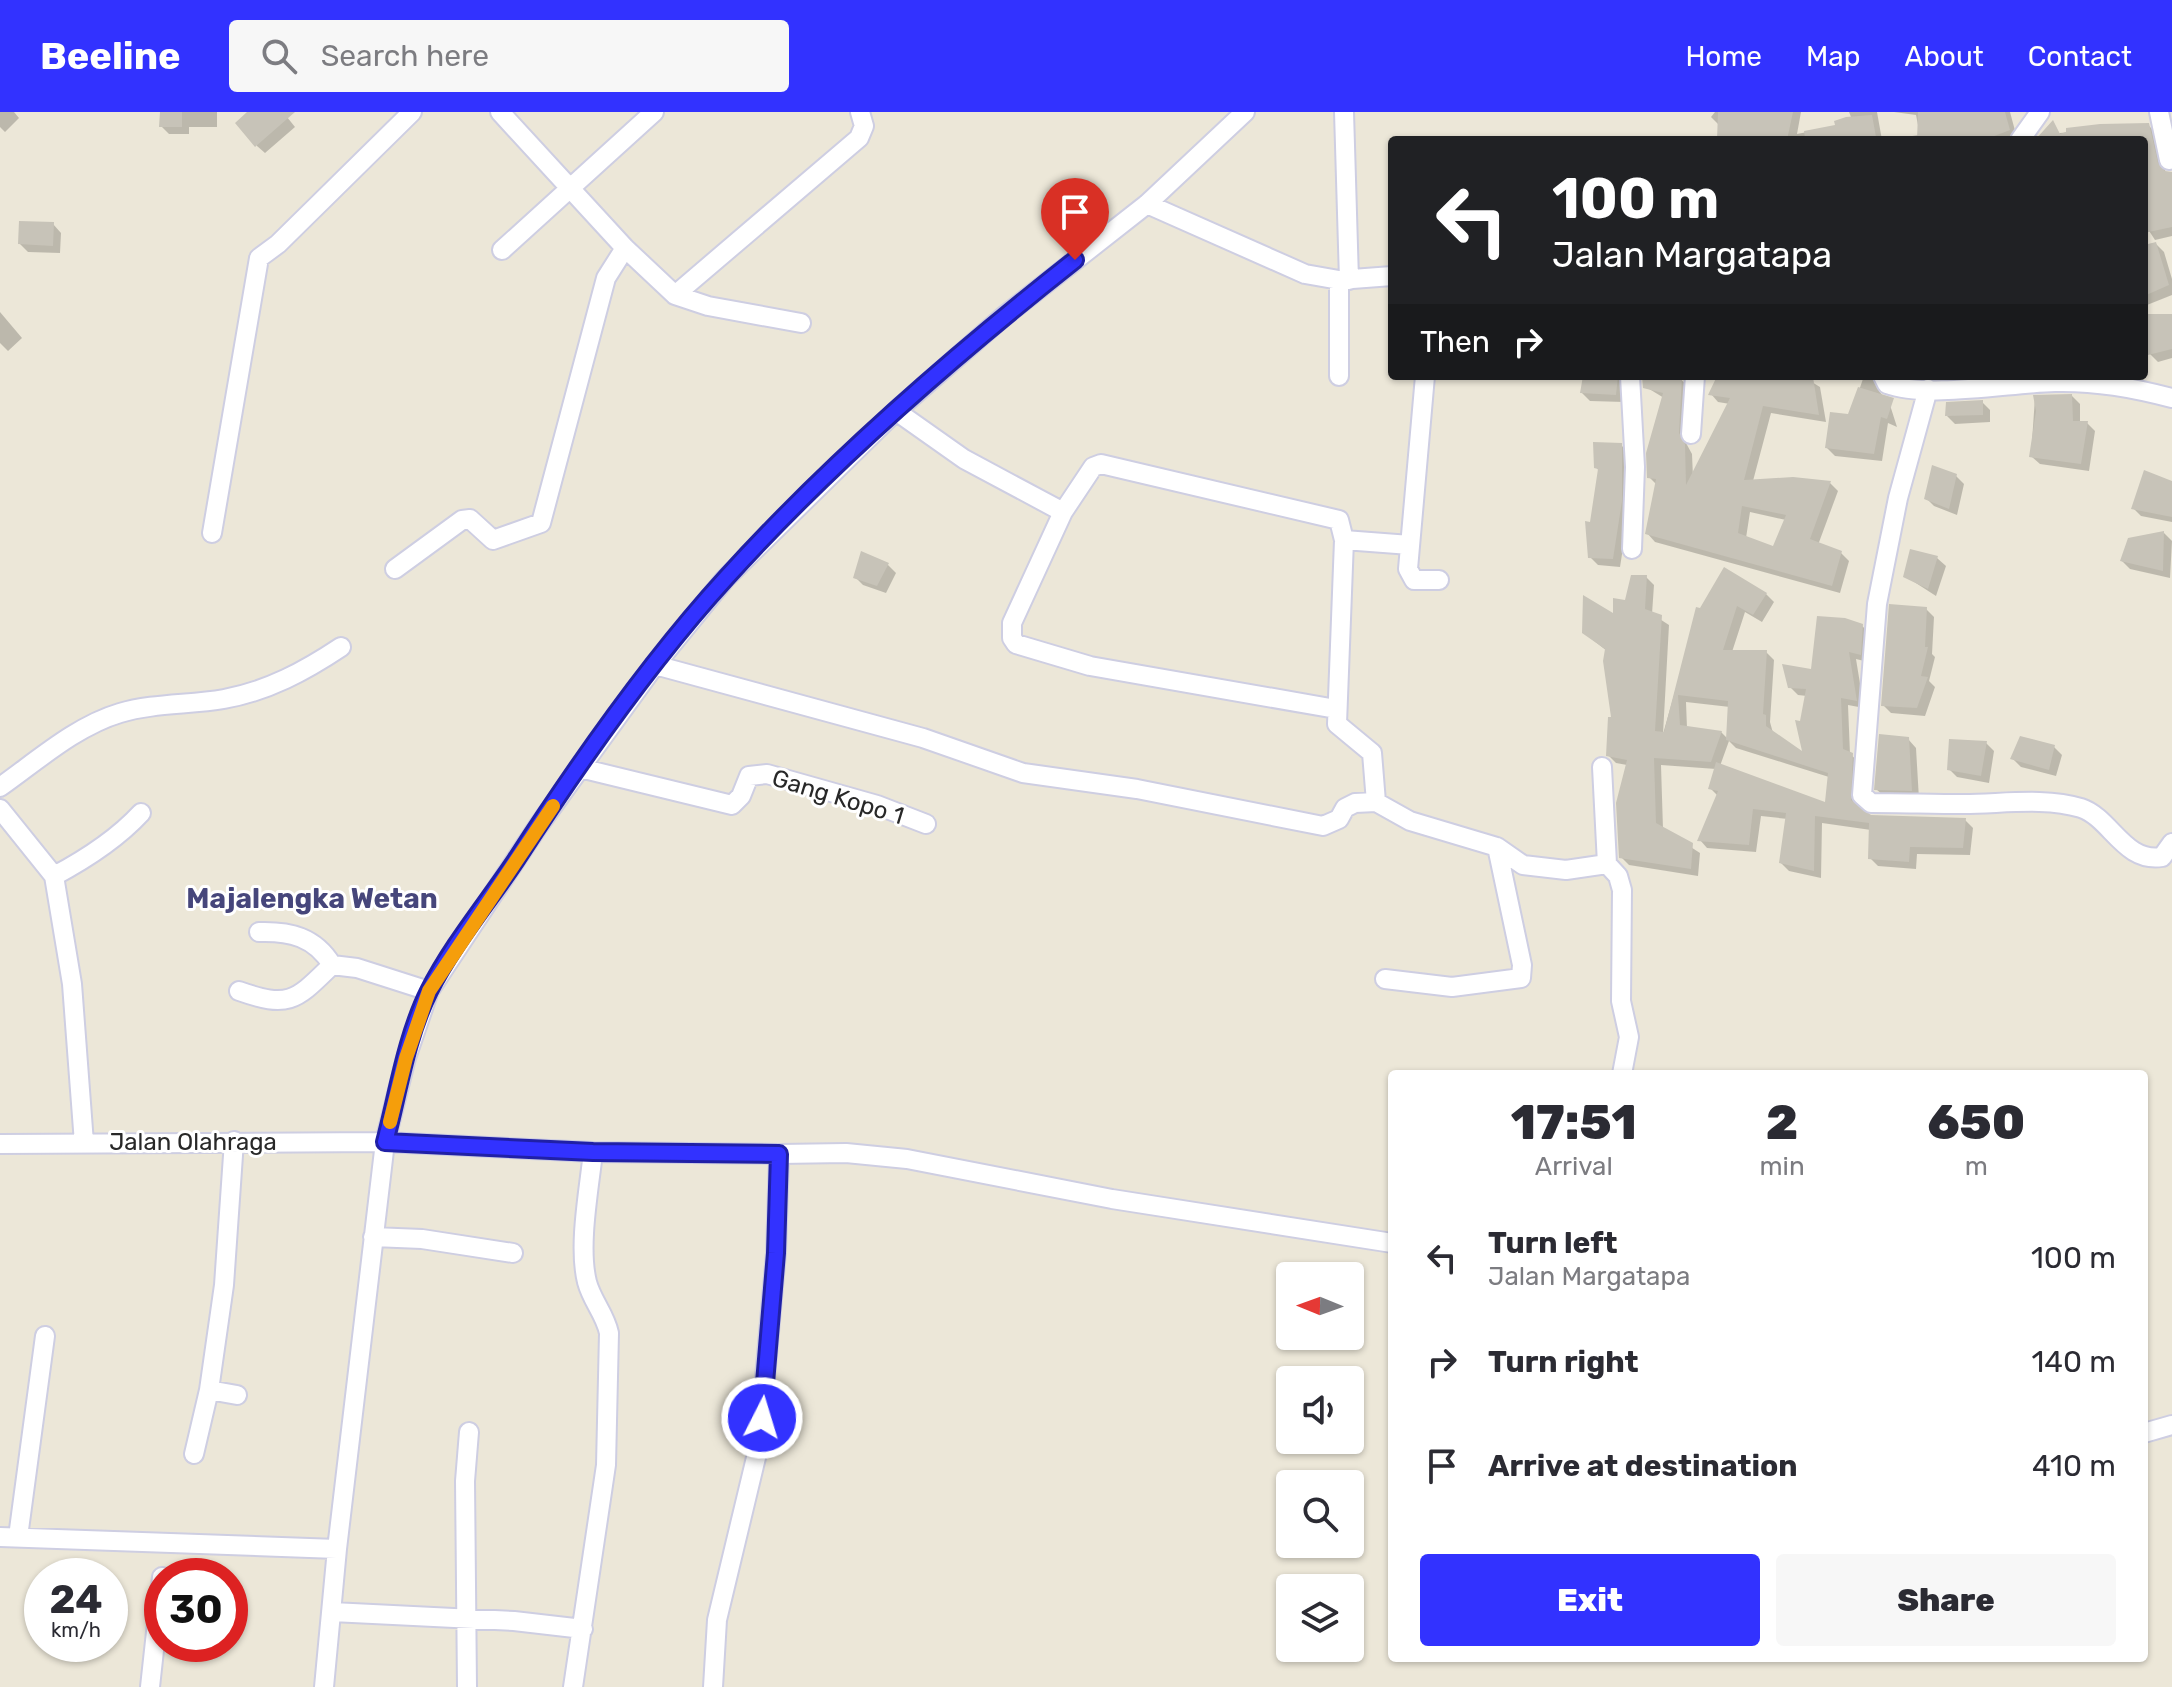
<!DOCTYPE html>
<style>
:root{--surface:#fff;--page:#f7f7f7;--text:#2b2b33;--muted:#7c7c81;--accent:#3232ff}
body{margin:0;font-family:Rubik,sans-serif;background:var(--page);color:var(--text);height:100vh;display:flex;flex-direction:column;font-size:30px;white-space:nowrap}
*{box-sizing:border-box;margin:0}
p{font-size:26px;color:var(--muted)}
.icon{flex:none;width:44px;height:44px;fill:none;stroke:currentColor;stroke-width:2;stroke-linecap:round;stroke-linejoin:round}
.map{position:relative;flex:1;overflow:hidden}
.panel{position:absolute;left:1388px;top:958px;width:760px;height:592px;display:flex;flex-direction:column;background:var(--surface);border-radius:8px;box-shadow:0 2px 6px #0004}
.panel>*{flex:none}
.hud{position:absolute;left:1388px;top:24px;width:760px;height:244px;border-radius:8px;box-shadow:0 2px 6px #0004;background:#202124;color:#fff;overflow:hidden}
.needle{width:52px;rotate:271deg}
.buttons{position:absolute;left:1276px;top:1150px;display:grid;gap:16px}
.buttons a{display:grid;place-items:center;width:88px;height:88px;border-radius:8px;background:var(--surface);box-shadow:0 2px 6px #0004;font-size:40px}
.speed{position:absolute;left:24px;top:1446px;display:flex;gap:16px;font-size:40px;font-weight:700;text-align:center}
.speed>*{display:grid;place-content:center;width:104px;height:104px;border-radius:50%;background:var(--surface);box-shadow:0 2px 6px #0004;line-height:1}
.speed small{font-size:20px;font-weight:400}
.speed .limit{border:12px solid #d22;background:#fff;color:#111}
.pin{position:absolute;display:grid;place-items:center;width:68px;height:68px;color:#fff;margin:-82px -34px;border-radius:50% 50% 50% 0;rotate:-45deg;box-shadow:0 0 8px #0007}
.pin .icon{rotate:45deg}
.me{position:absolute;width:88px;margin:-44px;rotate:5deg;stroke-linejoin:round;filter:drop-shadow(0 0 6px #0008)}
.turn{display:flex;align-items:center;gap:28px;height:168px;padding:0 32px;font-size:36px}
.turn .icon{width:104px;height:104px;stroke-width:2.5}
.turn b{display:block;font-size:56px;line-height:68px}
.then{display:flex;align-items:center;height:76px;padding:0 32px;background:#0003;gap:16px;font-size:30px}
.eta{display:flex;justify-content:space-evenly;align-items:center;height:136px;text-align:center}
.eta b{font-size:48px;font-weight:800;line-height:56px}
.primary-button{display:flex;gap:16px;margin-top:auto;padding:16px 32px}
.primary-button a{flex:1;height:92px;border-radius:8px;background:var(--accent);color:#fff;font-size:32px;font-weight:800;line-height:92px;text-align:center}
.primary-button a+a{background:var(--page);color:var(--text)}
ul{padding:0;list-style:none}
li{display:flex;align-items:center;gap:24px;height:104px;padding:0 32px}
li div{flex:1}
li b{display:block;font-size:30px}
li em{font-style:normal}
header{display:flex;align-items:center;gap:48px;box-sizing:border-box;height:112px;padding:0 40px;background:var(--accent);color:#fff}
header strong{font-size:38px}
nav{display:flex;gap:44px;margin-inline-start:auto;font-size:28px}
.search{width:560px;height:72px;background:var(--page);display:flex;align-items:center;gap:20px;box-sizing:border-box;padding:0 28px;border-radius:8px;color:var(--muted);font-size:30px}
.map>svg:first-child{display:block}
.shadow{fill:#0003;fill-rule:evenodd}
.building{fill:#c7c3b8;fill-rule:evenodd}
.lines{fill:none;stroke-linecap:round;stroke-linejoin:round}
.minor-casing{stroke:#cecee2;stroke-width:22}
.minor{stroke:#fff;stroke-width:18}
.route-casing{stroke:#2020a6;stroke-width:20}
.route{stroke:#3232ff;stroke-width:14}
.slow{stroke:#f59e0b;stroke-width:14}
.labels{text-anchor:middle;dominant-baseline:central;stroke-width:6;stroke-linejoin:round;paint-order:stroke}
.street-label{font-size:24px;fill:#282828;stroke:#fff}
.quarter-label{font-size:28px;font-weight:bold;fill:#46467b;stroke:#fff}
</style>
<header>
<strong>Beeline</strong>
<div class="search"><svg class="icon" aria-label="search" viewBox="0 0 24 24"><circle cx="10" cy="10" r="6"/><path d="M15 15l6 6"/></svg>Search here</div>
<nav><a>Home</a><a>Map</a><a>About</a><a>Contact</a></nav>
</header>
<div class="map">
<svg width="2172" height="1575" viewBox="0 0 2172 1575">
<rect width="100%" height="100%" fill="#ece7d8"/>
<!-- shadow -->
<path class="shadow" d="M0 0H14L19 6 5 20 0 15Z
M162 0H217V15H189V22H169L161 14Z
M250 0H283L295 15 265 41 257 34Z
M1715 0H1801L1797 22 1837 14 1851 5 1849 0H1877L1882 28 1920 23 1916 3 1894 0H2010L2017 26 2013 28H1719V13L1711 5Z
M2148 13 2156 21 2166 62 2172 60V124L2155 128 2144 111V28H2050L2060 21Z
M53 112 61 121 60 141 28 140 20 132Z
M2156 132 2164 140 2172 167V183L2147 193 2144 190V136Z
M0 200 22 226 8 239 0 231Z
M2172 205V246L2158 250 2150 242Z
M1585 264H1619L1626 271 1624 290 1590 289 1582 281Z
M1647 264H1677L1689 275 1686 331 1692 342 1693 365 1730 292 1718 290 1711 282 1719 264H1802L1820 275 1826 310 1771 301 1753 369 1830 371 1838 379 1818 433 1841 441 1849 449 1840 481 1655 430 1647 421 1657 373 1649 365 1664 286 1646 275ZM1750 400 1786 408 1774 437 1746 426Z
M1864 264H1880L1879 279 1890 293 1897 315 1888 311 1882 349 1835 344 1827 336 1850 304Z
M1900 264H1935V270L1905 269Z
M2072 284 2080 292V311H2087L2095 319 2089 359 2040 352 2031 344 2035 285Z
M1982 290 1990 298V310L1955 312 1947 304Z
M1621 333 1629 341V398L1620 455 1598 453 1590 445 1599 359 1596 355Z
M1956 364 1964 372 1957 403 1934 394 1926 386Z
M2172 371V410L2141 404 2133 396Z
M2164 421 2172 429 2170 466 2130 457 2122 449Z
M1911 439 1937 446 1946 454 1936 484 1905 464Z
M862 442 888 453 896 461 886 481 863 473 855 465Z
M1646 465 1654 473 1652 502 1669 513 1663 622 1698 498 1766 482 1774 490 1762 510 1745 500 1732 540H1766L1774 548 1770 610 1773 621 1805 643 1802 612 1807 584 1798 583 1790 575 1862 514 1871 522 1868 550 1856 547 1864 596 1848 593 1850 642 1860 651 1859 696 1870 705 1965 708 1973 716 1970 743 1917 742 1916 757 1878 754 1870 746 1871 718 1822 711 1821 766 1789 759 1781 751 1788 707 1761 704 1756 740 1707 736 1700 728 1718 684 1710 676 1716 657 1661 653 1663 717 1700 741 1698 764 1629 753 1621 745 1627 653 1616 651 1608 643 1613 608 1607 539 1584 521 1615 504ZM1686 590 1730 595 1728 627 1721 620 1687 616ZM1729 629 1736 636 1829 665 1827 693 1720 654Z
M1926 497 1934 505 1932 542 1935 545 1929 569 1935 575 1925 604 1891 601 1883 593Z
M1908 627 1916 636 1919 687 1885 685 1876 677Z
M1986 631 1994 639 1989 671 1957 665 1949 657Z
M2054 635 2062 643 2056 664 2021 655 2013 647Z"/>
<!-- building -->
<path class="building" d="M160 0H182V15H159Z
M247 0H295L255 35 235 11Z
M1718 0H1793L1787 28H1717Z
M1918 0H2005L2010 18 1984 28H1917Z
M1872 3 1876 25 1805 26 1804 19 1835 13 1834 9 1846 5Z
M2053 8 2060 22 2066 20V16L2100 12 2149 11 2158 51 2165 59 2172 60V115L2144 121V28H2035Z
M19 109 54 110 53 134 18 132Z
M2156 130 2169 173 2144 184V133Z
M2144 202H2172V237L2148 243Z
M1583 264H1618L1616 283 1580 281Z
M1642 264H1682L1679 321 1685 332 1686 373 1730 286 1708 283 1717 264 1813 265 1819 303 1763 294 1744 368 1793 365 1831 369 1810 427 1842 439 1832 474 1645 422 1656 367 1647 366 1646 341 1663 281 1643 276ZM1742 394 1786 403 1773 434 1738 421Z
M1858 275 1894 286 1887 307 1881 305 1874 342 1825 336 1830 300 1848 302Z
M2072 282 2073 309H2088L2081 352 2029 345 2036 299 2033 283Z
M1983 288V303L1945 304 1946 290Z
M1593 330 1622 331V389L1613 447 1588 446 1585 409 1590 410 1598 357 1594 356Z
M1932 353 1957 362 1949 397 1924 387Z
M2144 358 2172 369V405L2131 397Z
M2164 419 2163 459 2120 449 2128 426Z
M1910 437 1938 444 1928 477 1903 465Z
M861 439 889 451 877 474 853 466Z
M1724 455 1767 481 1753 503 1737 494 1723 538H1767L1763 602 1766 603V614L1802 639 1795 608 1800 609 1806 577 1788 576 1782 552 1811 557 1817 504 1845 506 1863 512 1861 543 1849 540 1857 589 1841 586 1843 637 1853 641 1851 688 1871 703 1966 706 1963 736 1910 735 1909 750 1868 747 1869 711 1815 704 1814 759 1779 751 1786 701 1753 697 1749 733 1697 729 1718 679 1708 677 1716 650 1825 690 1828 661 1726 628 1728 589 1678 583 1680 613 1722 619 1711 650 1654 646 1656 711 1693 731 1691 757 1619 746 1616 691 1627 648 1606 644 1608 605H1611L1603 549 1605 537 1582 521 1583 483 1613 501V486L1625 488 1631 463H1647L1645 497 1662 503 1655 619 1664 620 1696 495 1700 496Z
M1889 492 1927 495 1925 535H1928L1921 564 1928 565 1917 596 1881 594Z
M1879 622 1909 625 1912 679 1874 678Z
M2020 624 2055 633 2049 658 2010 647Z
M1949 627 1987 629 1981 664 1947 658Z"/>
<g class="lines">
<!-- minor casing -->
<g class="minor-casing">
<path id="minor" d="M500 0 625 136 675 183 859 26 864 14 860 0
M1344 0 1349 168
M2159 0 2169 48
M2020 28 2040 0
M1147 92 1305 162 1339 168 1392 164
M502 138 654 0
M675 183 708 194 801 211
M1339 264V168
M1425 264 1408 457 1414 468H1439
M1630 264 1635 355 1632 437
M1883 264 1887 272C1928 287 2010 271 2055 270 2096 269 2133 276 2172 286
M1928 277 1898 386 1877 492 1862 683 1871 691C1902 691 1933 692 1964 692 2001 692 2045 685 2081 696 2111 706 2124 751 2162 745L2172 731
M896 299 964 347 1063 400
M1691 322 1695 264
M212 421 259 146 278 132 412 0
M1344 428 1410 433
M395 457 462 408 470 407 493 428 541 411 606 166 625 136
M655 553 923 626 1023 661 1137 677 1323 714 1339 707 1345 696 1355 691 1376 690 1410 709 1497 735 1523 753 1566 758 1607 752
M1336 597 1090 554 1016 532 1012 526V511L1063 400 1093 355 1101 352 1339 408 1344 428 1337 612 1372 641 1376 690
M1602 655 1607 752 1618 764 1622 778 1621 889 1629 925 1622 962
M580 656 732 693 741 684 749 664 767 662 877 693 926 712
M0 675C37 649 76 614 120 601 153 591 190 593 224 587 268 579 305 559 341 535
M0 697 54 764 72 872 84 1031
M54 764C86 747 116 728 141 701
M259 820C290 819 315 825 332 853
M1385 867 1452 875 1521 866 1522 853 1497 735
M239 879C290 897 296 888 332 853L357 856 429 879
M0 1032 385 1030 593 1040 779 1042 776 1141 759 1333 717 1508 713 1575
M779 1042 846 1041 907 1047 1112 1087 1392 1131
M373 1125 422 1127 513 1141
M209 1278 237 1283
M2144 1321 2172 1313
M194 1342 209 1278 224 1173 234 1029
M0 1425 337 1437
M18 1425 45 1224
M332 1500 514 1509 583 1517
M150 1575 162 1465
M324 1575 337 1437 385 1030 406 946 429 879 539 713 655 553 725 467 896 299 1003 205 1147 92 1245 0
M467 1575 465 1369 469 1320
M573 1575 606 1353 609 1221C605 1202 592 1189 587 1170 578 1134 589 1078 593 1040"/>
</g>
<!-- minor -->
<use href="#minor" class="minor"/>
</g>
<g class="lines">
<!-- route casing -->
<g class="route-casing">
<path id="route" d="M762 1306 776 1141 779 1042 593 1040 385 1030C398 981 406 925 429 879 452 833 488 790 516 748 576 655 652 547 726 466 831 350 952 245 1075 148"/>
</g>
<!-- route -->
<use href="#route" class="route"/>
<!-- slow -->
<path class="slow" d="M390 1010 406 946 429 879 553 694"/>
</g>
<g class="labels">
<!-- street labels -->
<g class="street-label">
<text transform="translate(838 685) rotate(17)">Gang Kopo 1</text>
<text x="193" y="1030">Jalan Olahraga</text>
</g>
<!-- quarter labels -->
<g class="quarter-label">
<text x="312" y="786">Majalengka Wetan</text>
</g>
</g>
</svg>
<div class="buttons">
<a><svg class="needle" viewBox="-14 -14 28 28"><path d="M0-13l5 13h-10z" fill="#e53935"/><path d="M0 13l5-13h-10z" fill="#7c7c81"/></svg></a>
<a><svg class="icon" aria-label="sound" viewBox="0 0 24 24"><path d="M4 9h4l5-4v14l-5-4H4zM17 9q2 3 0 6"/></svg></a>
<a><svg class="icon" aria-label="search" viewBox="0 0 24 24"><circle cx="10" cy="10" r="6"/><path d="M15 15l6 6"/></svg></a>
<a><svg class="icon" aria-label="layers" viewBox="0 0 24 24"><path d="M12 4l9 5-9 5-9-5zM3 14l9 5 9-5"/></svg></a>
</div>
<div class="speed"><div>24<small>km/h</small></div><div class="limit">30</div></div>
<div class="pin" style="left:1075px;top:148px;background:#d93025"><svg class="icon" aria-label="arrive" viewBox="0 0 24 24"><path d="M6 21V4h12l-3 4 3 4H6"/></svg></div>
<svg class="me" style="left:762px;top:1306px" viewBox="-20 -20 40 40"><circle r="17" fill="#3232ff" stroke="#fff" stroke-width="3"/><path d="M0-11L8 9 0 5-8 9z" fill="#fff"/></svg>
<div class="hud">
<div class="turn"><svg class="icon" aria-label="left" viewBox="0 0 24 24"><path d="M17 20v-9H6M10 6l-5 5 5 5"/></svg><div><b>100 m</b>Jalan Margatapa</div></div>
<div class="then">Then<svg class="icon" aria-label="right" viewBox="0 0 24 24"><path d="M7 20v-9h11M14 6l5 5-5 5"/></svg></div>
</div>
<section class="panel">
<div class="eta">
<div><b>17:51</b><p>Arrival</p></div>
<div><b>2</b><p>min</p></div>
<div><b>650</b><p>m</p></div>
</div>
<ul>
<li><svg class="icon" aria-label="left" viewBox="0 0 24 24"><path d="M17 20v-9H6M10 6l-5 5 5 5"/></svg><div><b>Turn left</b><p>Jalan Margatapa</p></div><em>100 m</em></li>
<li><svg class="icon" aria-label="right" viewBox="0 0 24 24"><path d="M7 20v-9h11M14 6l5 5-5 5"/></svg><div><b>Turn right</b></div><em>140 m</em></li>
<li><svg class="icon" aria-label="arrive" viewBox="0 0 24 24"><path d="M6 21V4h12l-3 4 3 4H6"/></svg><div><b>Arrive at destination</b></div><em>410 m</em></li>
</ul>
<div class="primary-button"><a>Exit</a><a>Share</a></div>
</section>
</div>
